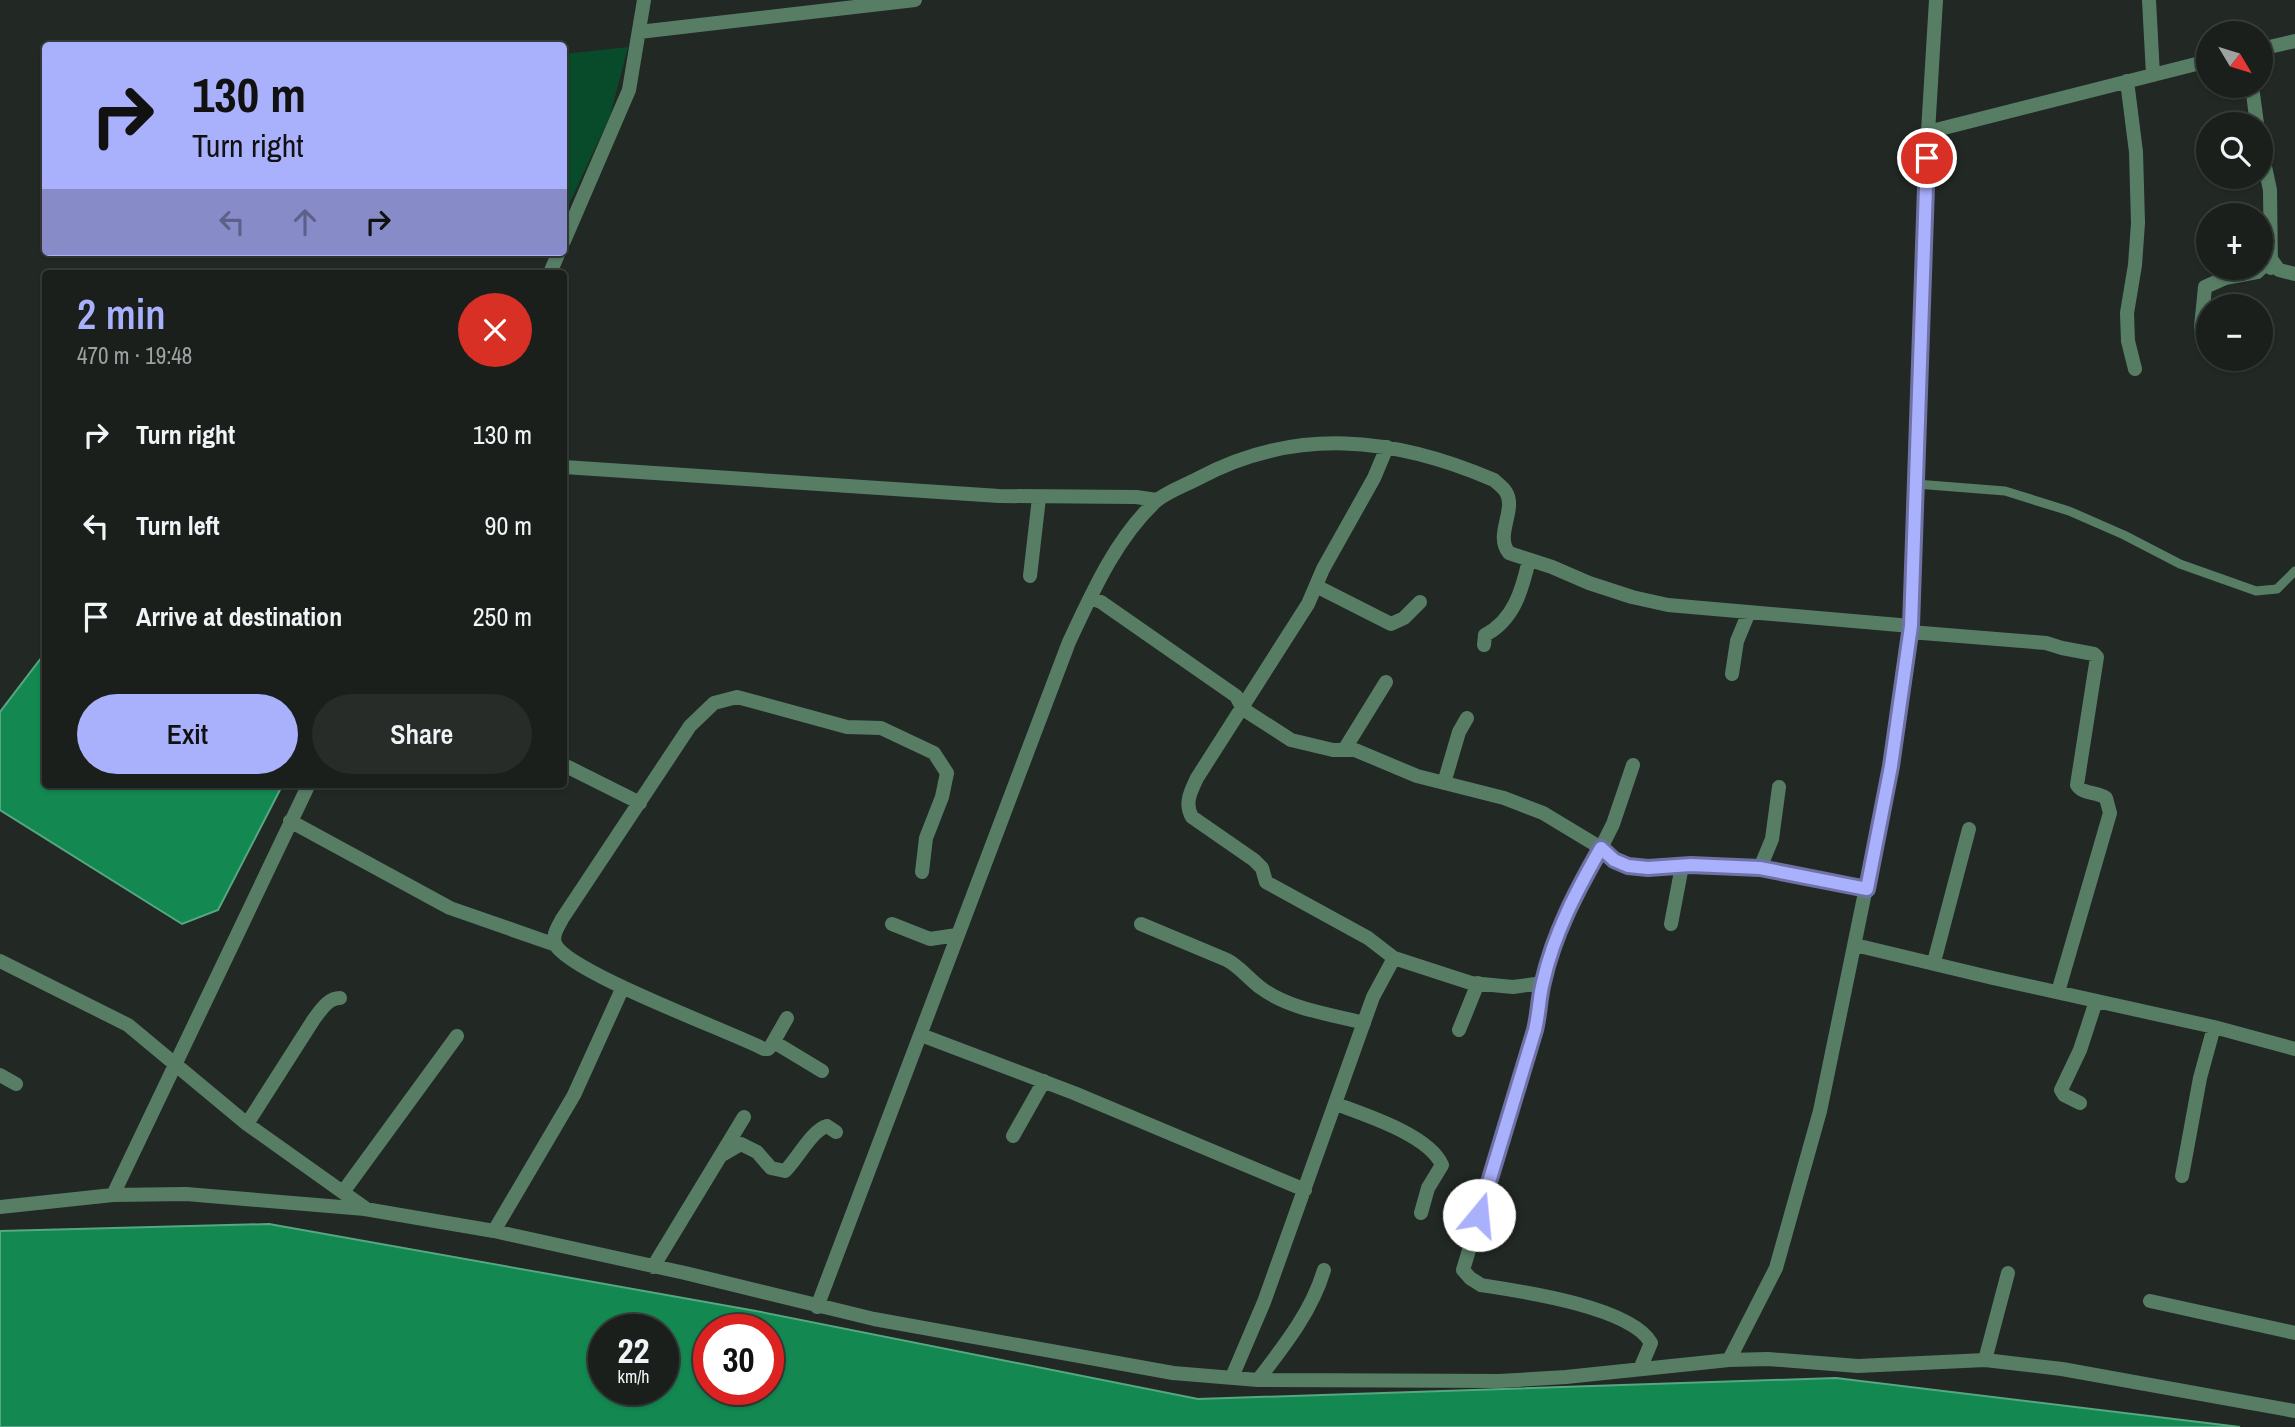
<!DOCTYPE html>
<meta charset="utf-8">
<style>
:root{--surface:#1a1f1b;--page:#272c28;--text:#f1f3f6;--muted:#9fa2a3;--line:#383d3a;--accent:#a9b0fc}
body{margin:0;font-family:"Archivo Narrow",sans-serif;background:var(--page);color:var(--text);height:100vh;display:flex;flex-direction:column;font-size:26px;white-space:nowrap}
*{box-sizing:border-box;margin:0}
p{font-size:23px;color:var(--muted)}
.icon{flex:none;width:38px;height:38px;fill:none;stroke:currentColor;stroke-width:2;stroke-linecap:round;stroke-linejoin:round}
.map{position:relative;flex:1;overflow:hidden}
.sheet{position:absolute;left:42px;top:270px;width:525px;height:518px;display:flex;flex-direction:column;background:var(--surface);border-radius:7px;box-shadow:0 2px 5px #0004,0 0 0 2px var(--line)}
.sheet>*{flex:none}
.top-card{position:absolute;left:42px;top:42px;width:525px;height:214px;border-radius:7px;box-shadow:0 2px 5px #0004,0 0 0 2px var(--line);background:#a9b0fc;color:#111;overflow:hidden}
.needle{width:46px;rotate:128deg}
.fabs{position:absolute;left:2196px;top:21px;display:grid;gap:14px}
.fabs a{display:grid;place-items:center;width:77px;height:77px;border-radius:50%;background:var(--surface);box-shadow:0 2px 5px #0004,0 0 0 2px var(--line);font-size:35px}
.speed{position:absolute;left:588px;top:1314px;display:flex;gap:14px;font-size:35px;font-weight:700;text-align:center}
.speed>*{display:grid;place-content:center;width:91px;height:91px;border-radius:50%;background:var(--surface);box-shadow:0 2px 5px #0004,0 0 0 2px var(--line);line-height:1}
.speed small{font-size:18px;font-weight:400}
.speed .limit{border:10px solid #d22;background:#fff;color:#111}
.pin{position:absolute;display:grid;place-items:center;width:60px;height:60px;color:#fff;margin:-30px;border:4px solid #fff;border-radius:50%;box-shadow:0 2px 7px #0007}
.me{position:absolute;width:77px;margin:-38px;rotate:17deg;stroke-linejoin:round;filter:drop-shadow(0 0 5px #0008)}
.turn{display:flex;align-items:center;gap:24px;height:147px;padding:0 35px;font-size:32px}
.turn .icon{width:91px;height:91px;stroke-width:2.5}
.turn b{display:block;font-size:49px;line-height:60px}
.lanes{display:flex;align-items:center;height:66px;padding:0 35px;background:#0003;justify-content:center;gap:35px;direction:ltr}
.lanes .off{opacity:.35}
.round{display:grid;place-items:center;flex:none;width:74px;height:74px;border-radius:37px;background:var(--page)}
.summary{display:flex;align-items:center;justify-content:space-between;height:119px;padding:0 35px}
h1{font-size:42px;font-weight:600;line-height:52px;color:var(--accent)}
.action{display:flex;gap:14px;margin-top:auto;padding:14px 35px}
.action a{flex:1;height:80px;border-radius:42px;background:var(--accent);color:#111;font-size:28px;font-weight:600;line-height:80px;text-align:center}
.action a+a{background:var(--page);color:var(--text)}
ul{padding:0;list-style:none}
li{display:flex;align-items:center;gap:21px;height:91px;padding:0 35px}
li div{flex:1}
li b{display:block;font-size:26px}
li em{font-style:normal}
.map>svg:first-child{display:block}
.green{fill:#084b2b}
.water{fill:#138851;stroke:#55a881;stroke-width:2;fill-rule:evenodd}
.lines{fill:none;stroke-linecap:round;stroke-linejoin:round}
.lane{stroke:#577e65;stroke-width:9}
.street{stroke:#577e65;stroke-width:14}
.route-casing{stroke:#6e72a4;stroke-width:18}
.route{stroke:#a9b0fc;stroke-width:12}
</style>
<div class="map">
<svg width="2295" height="1427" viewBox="0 0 2295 1427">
<rect width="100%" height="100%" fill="#222924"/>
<!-- green -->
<path class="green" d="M628 47 610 116 564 215V54Z"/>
<!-- water -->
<path class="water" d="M45 653 46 784H283L218 910 182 924 0 810V712Z
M269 1224 756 1311 1198 1399 1836 1378 2240 1427H0V1231ZM604 1330H663V1390H604ZM709 1330H768V1390H709Z"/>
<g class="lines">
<!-- lane -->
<path class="lane" d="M1916 484 2005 491 2069 511 2124 535 2180 564 2256 591 2277 589 2295 571"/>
<!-- street -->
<path class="street" d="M2149 0 2153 75
M639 32 915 0
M2261 49 2295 41
M2127 81 2136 152 2138 223 2135 265 2127 313 2128 341 2135 369
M2252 86 2257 124
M1928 132 2208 61
M2261 148 2270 190 2271 268
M564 241 629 90 644 0
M550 273 559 252
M2201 327 2205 287 2225 278 2257 272 2271 259 2279 270 2295 274
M1387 447 1374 478 1323 569 1308 604 1197 778C1191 791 1184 803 1192 817L1254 860 1262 868 1266 882 1368 938 1394 958 1471 983 1513 987 1542 983
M564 467 999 496 1136 497 1157 500
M1030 576 1039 498
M1316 586 1391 624 1404 618 1420 602
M1090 598 1101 602 1236 696 1243 709 1291 740 1333 750H1355L1417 776 1504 798 1543 813 1601 848C1577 890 1554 933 1543 982 1539 997 1539 1014 1535 1030L1463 1270 1470 1278 1481 1285C1520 1291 1631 1307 1651 1343L1640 1369
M1910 632 2046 643 2062 648 2094 654 2097 657 2077 785C2083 795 2097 791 2106 798L2110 813 2058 992
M1484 645 1485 635C1514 620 1522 590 1529 560
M1732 674 1737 641 1749 612
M1344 750 1386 682
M564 765 640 803
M1633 765 1613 824 1601 848 1614 860 1628 866 1760 868 1867 889
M1444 783 1459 732 1467 718
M290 821 450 908 556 945
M1760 868 1772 839 1779 787
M892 924 930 939 957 935
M1141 924 1227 960C1240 967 1249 979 1261 988 1289 1009 1330 1014 1364 1023
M1671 924 1682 866
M1855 945 1993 978 2214 1027 2295 1049
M0 961 128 1025 247 1124 365 1208
M1934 962 1969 829
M787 1018 771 1046 768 1049H764C729 1031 568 972 555 944 552 935 558 927 562 919L690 726 714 703 737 697 847 727 881 728 934 753 947 773 942 797 926 838 922 872
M1459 1030 1478 983
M921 1035 1074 1093 1305 1190
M774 1042 822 1071
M0 1075 16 1084
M2080 1103 2064 1095 2061 1090 2080 1050 2096 1001
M1336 1104C1365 1115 1429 1135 1442 1165L1428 1188 1421 1213
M247 1124 314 1019C321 1010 328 998 340 998
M1013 1136 1044 1081
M722 1155 741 1144 757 1152 771 1168 785 1171C798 1158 812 1130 827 1126L836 1132
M2182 1176 2200 1078 2214 1027
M343 1192 457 1036
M113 1195 309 784
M0 1207 113 1195 186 1194 365 1209 494 1231 685 1273 874 1319 1173 1373 1258 1380 1499 1381 1566 1377 1729 1360 1768 1359 1858 1366 1985 1360 2062 1369 2295 1411
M494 1231 574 1095 623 987
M653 1267 744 1117
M2150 1301 2295 1333
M817 1307 1069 642C1092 593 1115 540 1155 502 1166 492 1184 486 1197 479 1295 426 1394 437 1494 480 1498 484 1503 487 1506 492 1517 510 1494 535 1509 553L1552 567 1589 583 1632 597 1668 605 1911 626
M1729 1360 1776 1268 1820 1111 1891 766 1911 626 1928 132 1936 0
M1985 1360 2008 1273
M1232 1377 1264 1302 1373 997 1394 958
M1258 1380C1284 1346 1312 1311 1324 1270"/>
</g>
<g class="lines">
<!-- route casing -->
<g class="route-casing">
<path id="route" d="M1479 1215 1535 1030C1539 1014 1539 997 1543 982 1554 933 1577 890 1601 848L1614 860 1628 866 1648 868 1691 865 1760 868 1867 889 1891 766 1911 626 1927 158"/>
</g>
<!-- route -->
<use href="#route" class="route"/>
</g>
</svg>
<div class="fabs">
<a><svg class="needle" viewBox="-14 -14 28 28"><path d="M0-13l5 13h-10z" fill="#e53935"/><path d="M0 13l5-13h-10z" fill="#9fa2a3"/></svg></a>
<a><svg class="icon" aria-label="search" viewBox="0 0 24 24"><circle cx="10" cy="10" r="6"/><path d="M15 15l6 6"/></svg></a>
<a>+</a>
<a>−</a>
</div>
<div class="speed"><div>22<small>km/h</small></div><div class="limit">30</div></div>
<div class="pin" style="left:1927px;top:158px;background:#d93025"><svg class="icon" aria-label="arrive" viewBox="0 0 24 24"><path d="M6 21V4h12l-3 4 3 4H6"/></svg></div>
<svg class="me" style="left:1479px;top:1215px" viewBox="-20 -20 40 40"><circle r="19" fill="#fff"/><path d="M0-13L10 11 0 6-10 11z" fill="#a9b0fc"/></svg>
<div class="top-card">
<div class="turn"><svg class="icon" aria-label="right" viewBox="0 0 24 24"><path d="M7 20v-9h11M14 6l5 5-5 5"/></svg><div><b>130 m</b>Turn right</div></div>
<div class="lanes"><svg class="icon off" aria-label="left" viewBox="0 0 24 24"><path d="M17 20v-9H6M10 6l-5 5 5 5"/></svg><svg class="icon off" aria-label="ahead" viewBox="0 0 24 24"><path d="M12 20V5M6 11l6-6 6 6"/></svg><svg class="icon" aria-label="right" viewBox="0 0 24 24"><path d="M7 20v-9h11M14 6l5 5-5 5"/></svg></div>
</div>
<section class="sheet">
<div class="summary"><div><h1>2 min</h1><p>470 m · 19:48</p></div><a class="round" style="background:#d93025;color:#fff"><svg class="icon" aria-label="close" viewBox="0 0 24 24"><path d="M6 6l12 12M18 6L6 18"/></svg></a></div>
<ul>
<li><svg class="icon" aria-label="right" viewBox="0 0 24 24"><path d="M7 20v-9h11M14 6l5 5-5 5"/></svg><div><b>Turn right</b></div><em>130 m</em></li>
<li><svg class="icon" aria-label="left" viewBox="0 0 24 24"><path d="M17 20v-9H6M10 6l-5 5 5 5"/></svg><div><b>Turn left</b></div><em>90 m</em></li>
<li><svg class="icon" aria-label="arrive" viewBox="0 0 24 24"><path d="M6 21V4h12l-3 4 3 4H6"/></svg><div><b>Arrive at destination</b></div><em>250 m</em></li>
</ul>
<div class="action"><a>Exit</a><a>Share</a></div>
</section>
</div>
